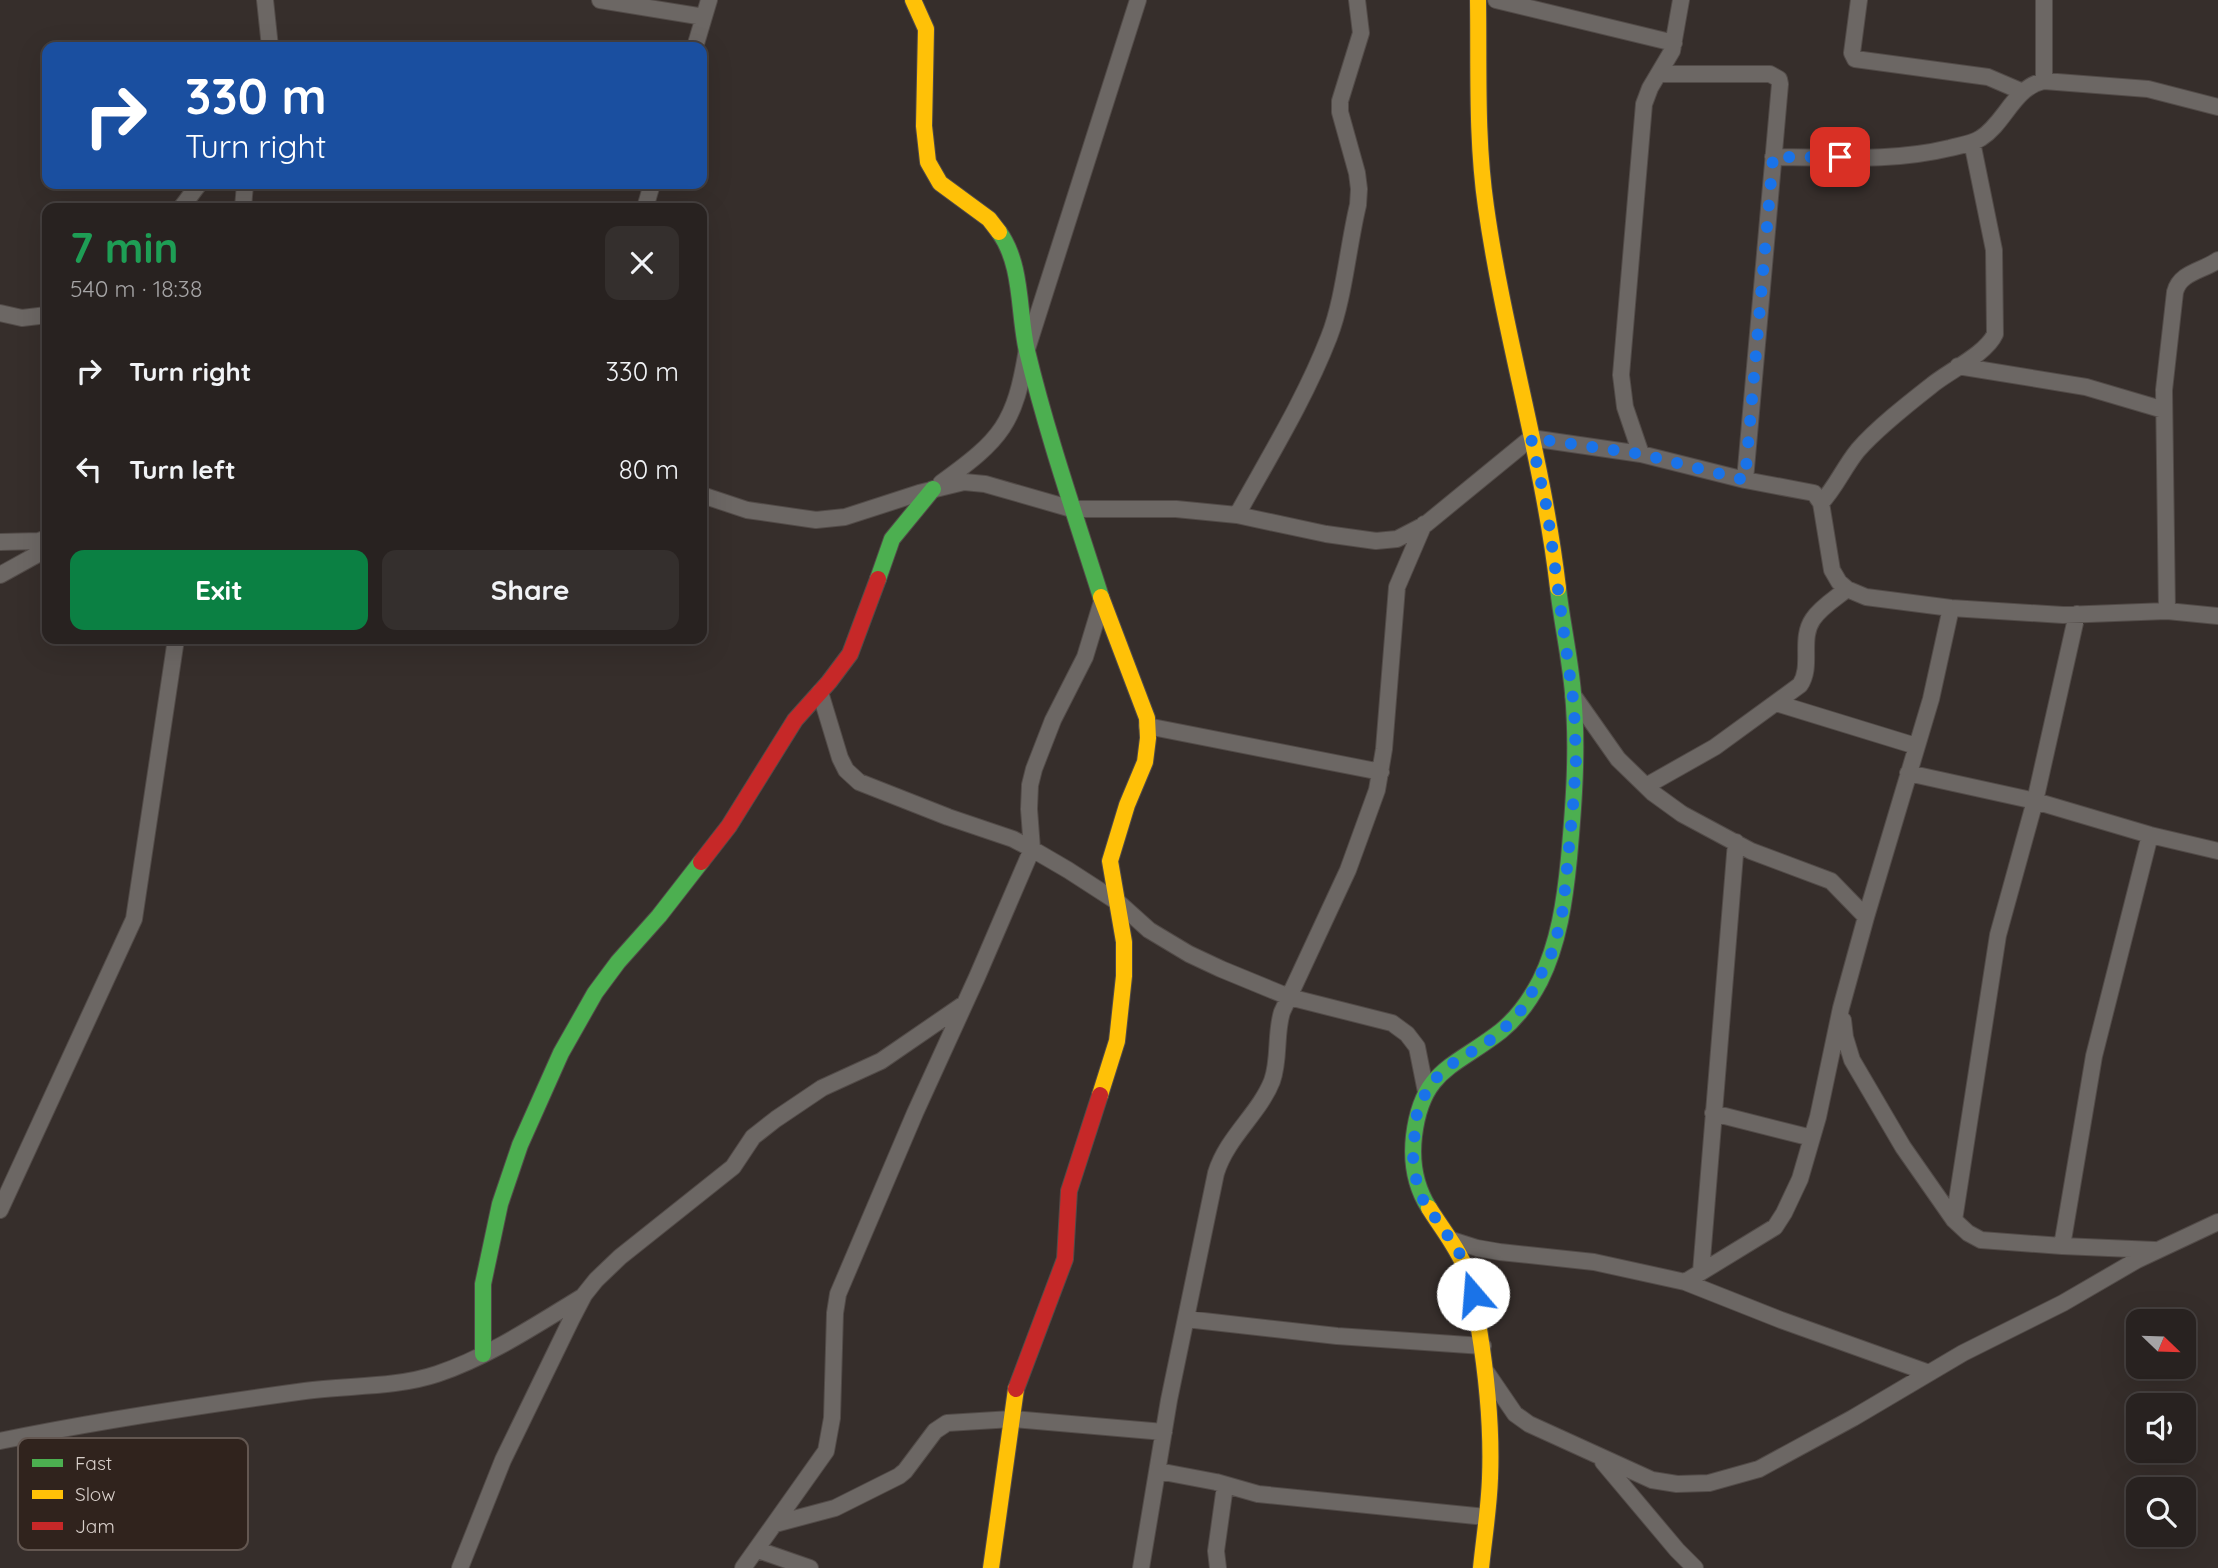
<!DOCTYPE html>
<meta charset="utf-8">
<style>
:root{--surface:#282220;--page:#342f2d;--text:#f1f3f6;--muted:#a5a4a5;--line:#443f3e;--accent:#0b8043}
body{margin:0;font-family:Quicksand,sans-serif;background:var(--page);color:var(--text);height:100vh;display:flex;flex-direction:column;font-size:26px;white-space:nowrap}
*{box-sizing:border-box;margin:0}
p{font-size:23px;color:var(--muted)}
.icon{flex:none;width:38px;height:38px;fill:none;stroke:currentColor;stroke-width:2;stroke-linecap:round;stroke-linejoin:round}
.map{position:relative;flex:1;overflow:hidden}
.side{position:absolute;left:42px;top:203px;width:665px;height:441px;display:flex;flex-direction:column;background:var(--surface);border-radius:14px;box-shadow:0 7px 28px #0002,0 0 0 2px var(--line)}
.side>*{flex:none}
.banner{position:absolute;left:42px;top:42px;width:665px;height:147px;border-radius:14px;box-shadow:0 7px 28px #0002,0 0 0 2px var(--line);background:#1a4fa0;color:#fff;overflow:hidden}
.needle{width:46px;rotate:113deg}
.controls{position:absolute;left:2126px;top:1309px;display:grid;gap:14px}
.controls a{display:grid;place-items:center;width:70px;height:70px;border-radius:14px;background:var(--surface);box-shadow:0 7px 28px #0002,0 0 0 2px var(--line);font-size:35px}
.pin{position:absolute;display:grid;place-items:center;width:60px;height:60px;color:#fff;margin:-30px;border-radius:14px;box-shadow:0 4px 10px #0006}
.me{position:absolute;width:77px;margin:-38px;rotate:342deg;stroke-linejoin:round;filter:drop-shadow(0 0 5px #0008)}
.turn{display:flex;align-items:center;gap:24px;height:147px;padding:0 28px;font-size:32px}
.turn .icon{width:91px;height:91px;stroke-width:2.5}
.turn b{display:block;font-size:49px;line-height:60px}
.round{display:grid;place-items:center;flex:none;width:74px;height:74px;border-radius:14px;background:var(--page)}
.head{display:flex;align-items:center;justify-content:space-between;height:119px;padding:0 28px}
h1{font-size:42px;font-weight:700;line-height:52px;color:#1e9e55}
.primary-button{display:flex;gap:14px;margin-top:auto;padding:14px 28px}
.primary-button a{flex:1;height:80px;border-radius:14px;background:var(--accent);color:#fff;font-size:28px;font-weight:700;line-height:80px;text-align:center}
.primary-button a+a{background:var(--page);color:var(--text)}
ul{padding:0;list-style:none}
li{display:flex;align-items:center;gap:21px;height:98px;padding:0 28px}
li div{flex:1}
li b{display:block;font-size:26px}
li em{font-style:normal}
.map>svg:first-child{display:block}
.lines{fill:none;stroke-linecap:round;stroke-linejoin:round}
.street-casing{stroke:#524b48;stroke-width:18}
.fast-casing{stroke:#524b48;stroke-width:18}
.slow-casing{stroke:#524b48;stroke-width:18}
.jam-casing{stroke:#524b48;stroke-width:18}
.street{stroke:#6c6764;stroke-width:16}
.fast{stroke:#4caf50;stroke-width:16}
.slow{stroke:#ffc107;stroke-width:16}
.jam{stroke:#c62828;stroke-width:16}
.route{stroke:#1a73e8;stroke-width:12;stroke-dasharray:0 21.6}
.key{fill:#30231d;stroke:#635751;stroke-width:2}
.key-label{font-size:19px;fill:#d9d0cb}
</style>
<div class="map">
<svg width="2218" height="1568" viewBox="0 0 2218 1568">
<rect width="100%" height="100%" fill="#362e2b"/>
<g class="lines">
<!-- street casing -->
<g class="street-casing">
<path id="street" d="M265 0 270 47
M600 0 704 17
M1496 0 1674 43
M1859 0 1852 53 1855 59 1988 77 2023 92
M695 47 709 0
M1659 74H1770L1779 79 1780 84 1745 480
M2044 81V0
M1773 157C1832 157 1893 162 1950 148 1961 145 1972 144 1981 138 2005 123 2014 87 2044 81L2148 89 2218 107
M181 208 199 184
M243 208 245 184
M645 208 652 184
M0 313 22 318 47 315
M1958 366 2086 387 2164 410
M1641 454 1625 407 1621 375 1644 104 1650 88 1672 51 1681 0
M941 483C1002 439 1015 424 1027 349L1138 0
M702 495 747 510 816 520 845 517 919 493 964 482 985 484 1072 509H1176L1237 515 1326 534 1376 541 1397 539 1426 524 1531 438 1641 454 1745 480 1814 493 1821 503 1832 570 1839 582 1847 589 1866 597 1951 608 2063 615 2167 611 2218 616
M1821 503C1836 487 1844 467 1858 450 1877 428 1909 403 1932 385 1949 371 1986 354 1995 334L1994 250 1972 142
M1237 515C1269 457 1305 399 1329 337 1344 299 1348 246 1358 205L1359 189 1357 173 1340 112V101L1361 33 1357 0
M0 542 39 541 47 538
M0 575 47 549
M2167 611 2164 390 2175 292C2180 272 2203 271 2218 260
M820 692 840 758 846 770 859 782 948 817 1013 839 1032 849 1068 870 1119 903 1149 930 1189 954 1221 969 1289 997 1392 1023 1407 1034 1417 1047 1426 1092
M1573 695 1618 759 1653 793 1682 814 1751 851 1831 881 1866 917
M1776 703 1916 746
M1147 726 1381 772
M1908 773 2035 801 2150 835 2218 851
M1646 786 1715 747 1800 685C1813 666 1799 639 1813 619 1821 607 1836 598 1847 589
M1843 1020 1845 1037 1852 1060 1903 1147 1954 1220 1968 1233 1981 1240 2062 1246 2155 1250
M1713 1113 1812 1138
M0 1210 134 919 176 639
M1954 1220 1998 935 2035 801 2077 614
M1452 1240 1477 1248 1500 1252 1594 1262 1685 1282 1781 1320 1929 1373
M2062 1246 2094 1056 2150 835
M1701 1272 1736 842
M1685 1282 1775 1227 1784 1213 1800 1179 1818 1117 1841 1008 1866 917 1931 699 1951 608
M1186 1319 1337 1336 1483 1346
M1487 1373 1515 1414 1529 1424 1652 1480 1677 1484 1709 1483 1759 1469 1853 1418 1963 1353 2063 1303 2137 1260 2218 1222
M0 1441C100 1420 203 1405 305 1391 348 1385 395 1388 437 1374 488 1357 536 1325 582 1297
M1603 1462 1677 1550 1695 1568
M1158 1471 1216 1482 1258 1494 1486 1517
M775 1524 835 1508 899 1476 905 1471 935 1431 947 1423 1012 1419 1164 1432
M758 1550 810 1568
M460 1568 503 1460 572 1318 584 1295 596 1280 620 1257 733 1167 753 1137 776 1119 822 1088 881 1061 964 1004
M743 1568 826 1451 832 1418 835 1313 838 1294 915 1113 977 977 1032 849 1029 809 1030 785 1034 769 1053 720 1085 657 1102 601
M1141 1568 1169 1400 1216 1173C1227 1137 1259 1114 1272 1081 1280 1059 1275 1034 1282 1012L1348 870 1377 790 1384 749 1397 587 1424 524
M1218 1568 1216 1551 1225 1486"/>
</g>
<!-- fast casing -->
<g class="fast-casing">
<path id="fast" d="M999 232C1023 265 1018 313 1027 351 1047 434 1075 515 1101 597
M878 579 892 539 933 489
M1429 1208C1415 1186 1411 1162 1414 1136 1422 1069 1455 1067 1501 1031 1517 1018 1530 1000 1540 981 1559 943 1565 899 1569 858 1574 803 1578 748 1573 693 1570 658 1562 623 1558 588
M483 1354V1284L500 1204 520 1145 561 1053 595 993 618 962 659 916 701 862"/>
</g>
<!-- slow casing -->
<g class="slow-casing">
<path id="slow" d="M913 0 926 29 924 126 928 162 940 183 989 219 999 232
M1478 0C1479 69 1476 138 1486 207 1504 335 1543 459 1558 588
M1100 1095 1117 1041 1124 976V942L1110 861 1127 805 1145 762 1148 738 1147 718 1101 597
M1429 1208C1442 1229 1458 1248 1467 1272 1474 1290 1476 1310 1479 1329 1487 1378 1492 1428 1490 1478 1489 1508 1484 1538 1481 1568
M991 1568 1016 1389"/>
</g>
<!-- jam casing -->
<g class="jam-casing">
<path id="jam" d="M701 862 729 826 795 720 829 682 850 654 878 579
M1016 1389 1065 1259 1069 1191 1100 1095"/>
</g>
<!-- street -->
<use href="#street" class="street"/>
<!-- fast -->
<use href="#fast" class="fast"/>
<!-- slow -->
<use href="#slow" class="slow"/>
<!-- jam -->
<use href="#jam" class="jam"/>
</g>
<g class="lines">
<!-- route -->
<path class="route" d="M1473 1294 1468 1273 1458 1250 1424 1202 1417 1185 1413 1157 1415 1128 1417 1113 1426 1092 1437 1077 1450 1065 1495 1037 1517 1016 1529 998 1554 948 1563 909 1573 806 1576 759 1574 706 1547 509 1531 438 1641 454 1745 480 1773 157H1840"/>
</g>
<!-- legend -->
<rect x="18" y="1438" width="230" height="112" rx="10" class="key"/>
<rect x="32" y="1459" width="31" height="8" fill="#4caf50"/>
<rect x="32" y="1490" width="31" height="9" fill="#ffc107"/>
<rect x="32" y="1522" width="31" height="8" fill="#c62828"/>
<g class="key-label">
<text x="75" y="1470">Fast</text>
<text x="75" y="1501">Slow</text>
<text x="75" y="1533">Jam</text>
</g>
</svg>
<div class="controls">
<a><svg class="needle" viewBox="-14 -14 28 28"><path d="M0-13l5 13h-10z" fill="#e53935"/><path d="M0 13l5-13h-10z" fill="#a5a4a5"/></svg></a>
<a><svg class="icon" aria-label="sound" viewBox="0 0 24 24"><path d="M4 9h4l5-4v14l-5-4H4zM17 9q2 3 0 6"/></svg></a>
<a><svg class="icon" aria-label="search" viewBox="0 0 24 24"><circle cx="10" cy="10" r="6"/><path d="M15 15l6 6"/></svg></a>
</div>
<div class="pin" style="left:1840px;top:157px;background:#d93025"><svg class="icon" aria-label="arrive" viewBox="0 0 24 24"><path d="M6 21V4h12l-3 4 3 4H6"/></svg></div>
<svg class="me" style="left:1473px;top:1294px" viewBox="-20 -20 40 40"><circle r="19" fill="#fff"/><path d="M0-13L10 11 0 6-10 11z" fill="#1a73e8"/></svg>
<div class="banner">
<div class="turn"><svg class="icon" aria-label="right" viewBox="0 0 24 24"><path d="M7 20v-9h11M14 6l5 5-5 5"/></svg><div><b>330 m</b>Turn right</div></div>
</div>
<section class="side">
<div class="head"><div><h1>7 min</h1><p>540 m · 18:38</p></div><a class="round"><svg class="icon" aria-label="close" viewBox="0 0 24 24"><path d="M6 6l12 12M18 6L6 18"/></svg></a></div>
<ul>
<li><svg class="icon" aria-label="right" viewBox="0 0 24 24"><path d="M7 20v-9h11M14 6l5 5-5 5"/></svg><div><b>Turn right</b></div><em>330 m</em></li>
<li><svg class="icon" aria-label="left" viewBox="0 0 24 24"><path d="M17 20v-9H6M10 6l-5 5 5 5"/></svg><div><b>Turn left</b></div><em>80 m</em></li>
</ul>
<div class="primary-button"><a>Exit</a><a>Share</a></div>
</section>
</div>
